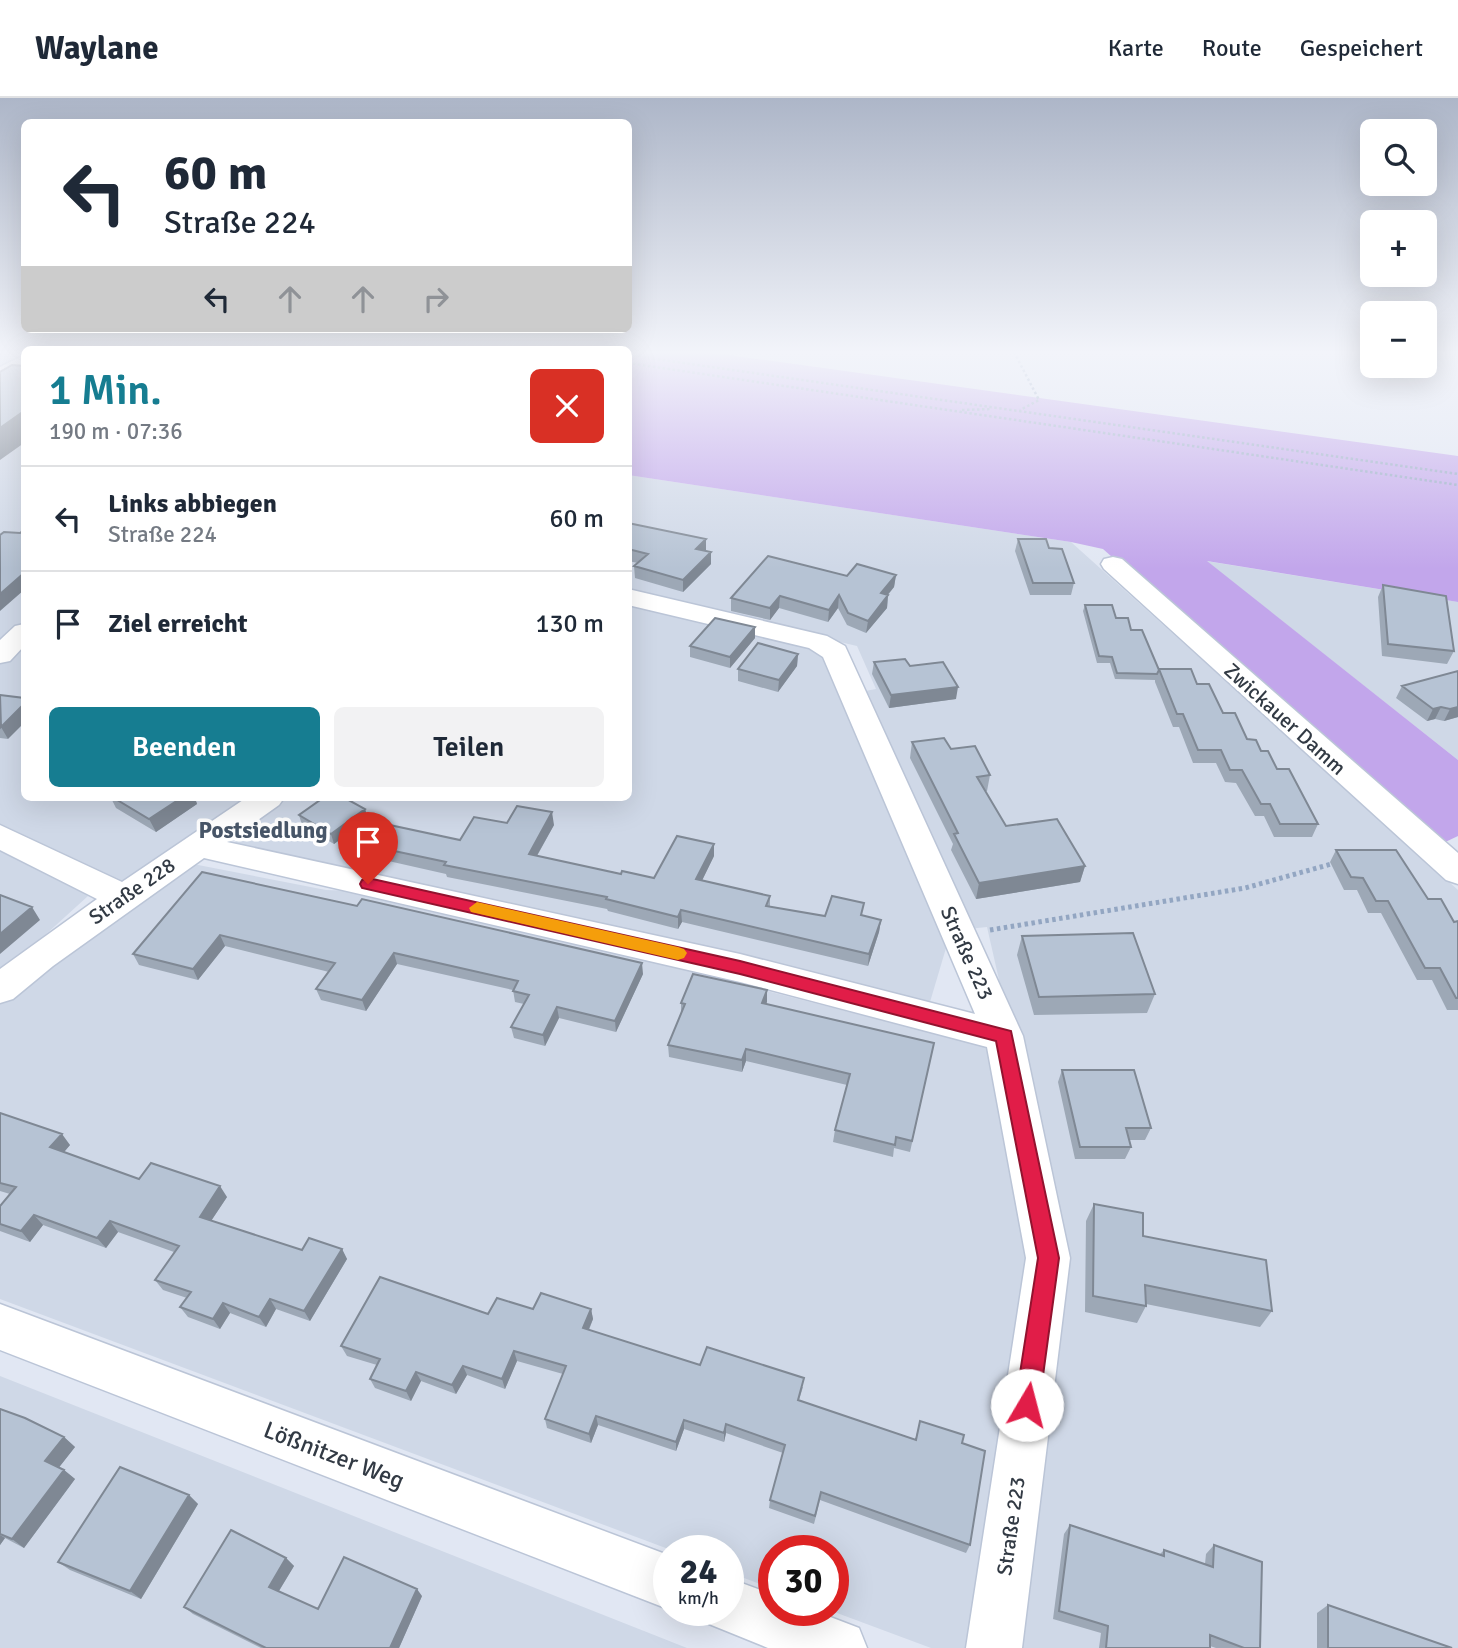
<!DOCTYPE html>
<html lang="de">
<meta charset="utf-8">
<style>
:root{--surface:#fff;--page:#f2f2f3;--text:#1f2937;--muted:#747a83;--line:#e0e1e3;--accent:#167d91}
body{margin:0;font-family:Signika,sans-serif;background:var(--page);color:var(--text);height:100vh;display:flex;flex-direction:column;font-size:26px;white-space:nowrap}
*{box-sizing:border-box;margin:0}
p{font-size:23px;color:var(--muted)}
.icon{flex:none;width:38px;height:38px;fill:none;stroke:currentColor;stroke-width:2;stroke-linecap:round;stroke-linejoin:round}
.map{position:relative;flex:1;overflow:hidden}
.panel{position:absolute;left:21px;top:248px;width:611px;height:455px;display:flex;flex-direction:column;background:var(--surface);border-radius:10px;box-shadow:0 7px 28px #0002}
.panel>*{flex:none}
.banner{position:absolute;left:21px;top:21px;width:611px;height:214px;border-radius:10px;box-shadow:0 7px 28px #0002;background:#fff;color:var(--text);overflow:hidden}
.tools{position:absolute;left:1360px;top:21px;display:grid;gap:14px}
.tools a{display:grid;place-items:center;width:77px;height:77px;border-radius:10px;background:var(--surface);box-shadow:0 7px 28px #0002;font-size:35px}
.speed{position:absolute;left:653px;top:1437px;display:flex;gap:14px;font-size:35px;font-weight:700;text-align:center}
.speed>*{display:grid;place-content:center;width:91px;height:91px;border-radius:50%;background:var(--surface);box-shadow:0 7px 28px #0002;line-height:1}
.speed small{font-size:18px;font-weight:400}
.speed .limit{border:10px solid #d22;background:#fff;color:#111}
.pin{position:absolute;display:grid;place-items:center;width:60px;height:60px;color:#fff;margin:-72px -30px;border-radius:50% 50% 50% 0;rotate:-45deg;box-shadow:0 0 7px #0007}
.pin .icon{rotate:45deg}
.me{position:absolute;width:77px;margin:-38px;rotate:8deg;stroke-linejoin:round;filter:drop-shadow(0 0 5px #0008)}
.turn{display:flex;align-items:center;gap:24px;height:147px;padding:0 28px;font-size:32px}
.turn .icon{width:91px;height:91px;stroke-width:2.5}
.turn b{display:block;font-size:49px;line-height:60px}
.lanes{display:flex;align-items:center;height:66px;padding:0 28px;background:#0003;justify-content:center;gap:35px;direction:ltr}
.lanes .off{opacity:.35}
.round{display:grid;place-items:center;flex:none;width:74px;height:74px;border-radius:10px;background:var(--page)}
.overview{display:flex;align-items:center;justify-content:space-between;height:119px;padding:0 28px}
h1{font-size:42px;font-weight:600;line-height:52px;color:var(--accent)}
.button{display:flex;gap:14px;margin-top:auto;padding:14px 28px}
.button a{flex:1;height:80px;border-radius:10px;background:var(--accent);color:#fff;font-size:28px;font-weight:600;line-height:80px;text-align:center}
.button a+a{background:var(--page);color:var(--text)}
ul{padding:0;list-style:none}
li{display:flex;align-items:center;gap:21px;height:105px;padding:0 28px;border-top:2px solid var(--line)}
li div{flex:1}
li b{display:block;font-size:26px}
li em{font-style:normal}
header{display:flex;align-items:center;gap:42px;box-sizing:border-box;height:98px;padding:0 35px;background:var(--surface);border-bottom:2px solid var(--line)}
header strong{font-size:33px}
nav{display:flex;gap:38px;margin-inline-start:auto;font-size:24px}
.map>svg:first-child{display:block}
.residential{fill:#cfd8e7}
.green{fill:#c2a6eb}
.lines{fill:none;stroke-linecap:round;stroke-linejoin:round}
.minor-casing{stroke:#bbc5d7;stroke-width:3}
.tertiary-casing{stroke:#bbc5d7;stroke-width:3}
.path-far1{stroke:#93a6c2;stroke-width:2.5;stroke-dasharray:2.5 2.5;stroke-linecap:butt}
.path{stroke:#93a6c2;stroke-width:5;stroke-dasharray:3.5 3.5;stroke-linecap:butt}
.minor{fill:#fff;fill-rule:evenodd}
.tertiary{fill:#fff;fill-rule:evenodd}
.wall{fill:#9da8b6}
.shaded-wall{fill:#7f8894}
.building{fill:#b6c3d4;stroke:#7f8894;stroke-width:2}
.route{fill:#e11d48;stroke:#92132f;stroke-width:2}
.slow{fill:#f59e0b}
.labels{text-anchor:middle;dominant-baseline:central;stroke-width:7;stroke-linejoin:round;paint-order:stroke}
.street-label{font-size:21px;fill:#323a44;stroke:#fff}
.neighbourhood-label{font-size:23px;font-weight:bold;fill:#485668;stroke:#fff}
.near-street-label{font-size:24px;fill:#323a44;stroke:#fff}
</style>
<header>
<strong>Waylane</strong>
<nav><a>Karte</a><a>Route</a><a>Gespeichert</a></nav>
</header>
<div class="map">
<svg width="1458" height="1550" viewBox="0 0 1458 1550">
<rect width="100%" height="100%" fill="#e1e7f3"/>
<!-- residential -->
<path class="residential" d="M24 279V528L0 550V295Z
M628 377 1071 444 1458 792V1550H1012L1063 1163 987 829 968 831 860 594 876 591 857 548 628 495Z
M1206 463 1458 504V662Z
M628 504 813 548 828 557 949 840 930 904 235 745 246 722 278 700H628Z
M24 541V700H256L127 789 0 727V564Z
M0 747 35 763 88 798 0 878Z
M193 766 326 792 352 793 738 876 736 885 990 950 1033 1151 976 1550H931L829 1512H833V1452H774L773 1491 728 1474V1452H671L0 1201V903Z
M0 1278 687 1550H0Z"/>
<!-- green -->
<path class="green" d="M628 254H707L1458 358V504L1207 463 1458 662V738L1439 747 1103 451 1071 444 628 377Z"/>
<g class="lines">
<!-- minor casing -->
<g class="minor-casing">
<path id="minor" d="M1113 459 1122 461 1458 755V786L1446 782 1104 471 1101 466 1104 461Z
M628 491 827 538 845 548 1023 938 1070 1160 1022 1550H966L1026 1160 987 949 740 884 204 760 53 868 13 901 0 905V871L97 801 0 752V727L122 784 246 700H284L279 707 227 744 740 856 975 916 823 559 809 550 628 507Z
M24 526V548L10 563 0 565V542L15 528Z
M0 1206 668 1457V1511L0 1252Z
M728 1480 774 1497V1512H812L859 1530 867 1550H768L709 1526 703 1512H728Z"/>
</g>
<!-- tertiary casing -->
<g class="tertiary-casing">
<path id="tertiary" d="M24 257V272L0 285V269Z"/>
</g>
<!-- path-far1 -->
<path class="path-far1" d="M1014 254 1039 302 1020 312
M628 257 1458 376
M628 265 1458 387
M962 312 992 311"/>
<!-- path -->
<path class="path" d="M990 832 1245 790 1335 765"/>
<!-- minor -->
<use href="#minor" class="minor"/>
<!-- tertiary -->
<use href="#tertiary" class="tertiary"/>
</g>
<!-- wall -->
<path class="wall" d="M628 425 711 454V466L683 494 635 480 634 468 638 465 628 463Z
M1018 441 1049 450 1074 485 1071 497H1030L1015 453Z
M896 477 894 489 888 497 887 510 866 535 847 527 838 510 828 524 779 510 770 522 731 513V500L847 478Z
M1383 487 1454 553 1447 566 1382 558 1378 499Z
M1085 507 1116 520 1131 532 1159 572 1197 586 1247 641 1261 653 1277 671 1318 726 1312 739H1274L1264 718H1255L1236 685 1225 684 1216 665H1193L1179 629H1173L1155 584V582L1115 581 1110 565H1097L1083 513Z
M755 529V540L730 570 690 559V548Z
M798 556 797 568 778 594 738 583V571Z
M874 564 910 568 956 601 889 610 872 576Z
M1458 573V619L1444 623 1435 621 1427 623 1396 600 1402 588Z
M0 597 8 641 0 640Z
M912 644 951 651 990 677 987 693H985L1006 728 1085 768 1080 784 976 801 951 752 953 746 910 660Z
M111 700H195L197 706 156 734 116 710Z
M365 711 368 721 334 746 302 727 299 717Z
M507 725 554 727 537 758 621 776 654 780 714 758 702 782 770 798V809L825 818H863L881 822 879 834 868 868 682 824 678 831 608 813 607 811 447 779 446 776 384 762 380 750 460 742Z
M1336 752 1428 801 1454 824 1458 823V912H1447L1432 882H1417L1381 815H1368L1357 792H1344L1330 764Z
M202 774 643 876 616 934 559 920 545 948 514 940 511 929 524 906 515 904 513 892 397 866 366 913 321 902 316 891 329 874 225 848 198 882 139 867 133 856Z
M1022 838 1155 896 1147 915 1034 917 1017 857Z
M767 892 766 906 934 945 910 1054 894 1050 893 1059 833 1044 835 1032 847 987 746 963 742 974 669 959 668 947 681 916V905Z
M1062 972 1151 1030 1145 1042H1129L1131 1049 1125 1061H1075L1058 984Z
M0 1015 70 1047 64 1054 139 1081 227 1099 211 1123 302 1152 342 1151 347 1161 310 1223 276 1211 266 1229 230 1215 220 1231 188 1219 180 1209 187 1200 163 1192 155 1182 174 1154 118 1134 106 1150 43 1127 30 1144 0 1133V1108L10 1096 0 1093Z
M1094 1106 1143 1138 1272 1213 1260 1229 1146 1206V1208L1137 1225 1085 1214 1086 1123Z
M533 1211H591L593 1221 589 1232 700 1267 803 1289 799 1302 915 1342 920 1323 962 1345 970 1447 966 1455 820 1402 814 1426 769 1410 770 1402 783 1355 726 1335 724 1344 684 1331 676 1353 598 1327 591 1345 547 1330 545 1321 563 1276 517 1263 505 1291 467 1277 456 1296 421 1283 411 1303 375 1290 370 1281 377 1267 347 1258 341 1248 488 1216Z
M0 1311 64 1339 75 1349 59 1369 64 1372 75 1381 24 1450 5 1440 0 1447Z
M189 1397 198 1406 141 1501 70 1472 58 1464Z
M1070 1427 1159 1457 1164 1452 1205 1466 1206 1456 1214 1447 1260 1550H1216L1210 1548V1550H1099L1101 1535 1053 1521 1064 1436Z
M286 1460 294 1468 279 1493 318 1511 422 1498 399 1550H261L193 1516 184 1509Z
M1328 1507 1452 1550H1317V1515Z"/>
<!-- shaded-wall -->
<path class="shaded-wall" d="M24 313V345L0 362V330Z
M706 441V453L696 451Z
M711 454V466L683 494V482Z
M24 475V492L0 513V496Z
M896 477 894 489 879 507 881 495Z
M839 497 838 510 828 524 829 512Z
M888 497 887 510 866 535 868 523Z
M780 498 779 510 770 522V510Z
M755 529V540L730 570V559Z
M798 556 797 568 778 594 779 582Z
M958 589 956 601 889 610 891 597Z
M24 606V625L8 641 1 629Z
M1441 609 1435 621 1427 623 1433 611Z
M1458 609V619L1444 623 1450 611Z
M181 700H195L197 706 156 734 149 721Z
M365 711 368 721 334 746 331 736Z
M552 714 554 727 531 768 529 756Z
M714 746V758L697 793 696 781Z
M1085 768 1080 784 976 801 979 785Z
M32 809 40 822 0 856V836Z
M681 812 682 824 678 831V819Z
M881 822 879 834 868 868 869 856Z
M220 837 225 848 198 882 193 871Z
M394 855 397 866 366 913 362 902Z
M642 865 643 876 616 934 615 923Z
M767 892V904L762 917V905Z
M557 909 559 920 545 948 543 937Z
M746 951V963L742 974V962Z
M62 1036 70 1047 59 1060 50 1049Z
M220 1088 227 1099 207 1129 200 1119Z
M34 1117 43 1127 30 1144 21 1133Z
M110 1123 118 1134 106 1150 97 1140Z
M342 1151 347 1161 310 1223 304 1213Z
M270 1201 276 1211 266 1229 259 1219Z
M223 1205 230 1215 220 1231 213 1221Z
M591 1211 593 1221 585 1240 583 1230Z
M514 1253 517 1263 505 1291 502 1281Z
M463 1268 467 1277 456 1296 452 1287Z
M416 1274 421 1283 411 1303 406 1293Z
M596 1318 598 1327 591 1345 589 1336Z
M684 1322V1331L676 1353V1344Z
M726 1326V1335L724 1344V1335Z
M64 1339 75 1349 57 1372 45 1363Z
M64 1372 75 1381 24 1450 12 1441Z
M189 1397 198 1406 141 1501 130 1493Z
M0 1437 5 1440 0 1447Z
M286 1460 294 1468 277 1496 269 1489Z
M417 1491 422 1498 399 1550H390Z"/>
<!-- building -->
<path class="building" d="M12 267 24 268V313L0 330V274Z
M628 425 706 441 696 451 711 454 683 482 634 468 648 456 628 451Z
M24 432V475L0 496V437L4 434 20 435Z
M1018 441H1046L1049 450 1062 451 1074 485H1033Z
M768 458 847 478 857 466 896 477 881 495 888 497 868 523 848 515 839 497 829 512 780 498 770 510 731 500Z
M1383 487 1446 498 1454 553 1388 546Z
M1085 507H1112L1116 520H1128L1131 532H1142L1159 572 1157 576 1117 575 1112 559 1099 558Z
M715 520 755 529 730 559 690 548Z
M758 545 798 556 779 582 738 571Z
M905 561 910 568 943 564 958 589 891 597 874 564Z
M1159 571H1191L1197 586H1209L1223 615H1235L1247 641 1256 642 1261 653H1268L1277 671H1289L1318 726H1280L1270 706H1261L1242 672H1230L1221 652H1198L1183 616H1177Z
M1458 573V609L1450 611 1441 609 1433 611 1402 588Z
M0 597 24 600V606L1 629Z
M944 640 951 651 975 648 990 677 977 679 1006 728 1057 721 1085 768 979 785 954 736 958 735 912 644Z
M114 700H181L149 721Z
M323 700H345L365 711 331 736 299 717Z
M517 708 552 714 529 756 621 776 622 773 654 780 677 738 714 746 696 781 770 798 766 808 825 818 832 798 864 805 861 817 881 822 869 856 681 812 678 819 606 801 607 799 444 767 446 764 380 750 385 726 460 742 474 719 507 725Z
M1336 752H1396L1428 801H1441L1454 824 1458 823V900H1456L1440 870H1425L1388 803H1376L1363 780 1351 779Z
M202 774 357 808 362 801 642 865 615 923 557 909 543 937 511 929 529 897 513 893 518 883 394 855 362 902 316 891 335 865 220 837 193 871 133 856Z
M0 797 32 809 0 836Z
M1133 835 1155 896 1039 899 1022 838Z
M693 876 767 892 762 905 934 945 912 1043 896 1039 895 1047 835 1032 850 976 746 951 742 962 668 947 685 906 681 905Z
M1062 972H1134L1151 1030H1126L1131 1049H1080Z
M0 1015 62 1036 50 1049 139 1081 151 1065 220 1088 200 1119 302 1152 309 1140 342 1151 304 1213 270 1201 259 1219 223 1205 213 1221 180 1209 191 1194 155 1182 179 1148 110 1123 97 1140 34 1117 21 1133 0 1126V1108L16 1089 0 1085Z
M1094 1106 1143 1115V1138L1266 1162 1272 1213 1145 1187 1146 1208 1093 1198Z
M380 1179 488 1216 497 1200 533 1211 541 1195 591 1211 583 1230 700 1267 707 1249 804 1280 798 1302 916 1342 920 1323 964 1337 962 1345 985 1353 970 1447 821 1394 815 1418 770 1402 785 1347 726 1326 724 1335 684 1322 676 1344 596 1318 589 1336 545 1321 566 1268 514 1253 502 1281 463 1268 452 1287 416 1274 406 1293 370 1281 380 1261 341 1248Z
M0 1311 25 1320 64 1339 45 1363 64 1372 12 1441 0 1436Z
M120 1369 189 1397 130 1493 58 1464Z
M1070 1427 1164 1458V1452L1213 1469 1214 1447 1262 1464 1260 1550H1244L1210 1537V1550H1106L1108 1528 1059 1513Z
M231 1432 286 1460 269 1489 318 1511 344 1459 417 1491 390 1550H266L184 1509Z
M1328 1507 1452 1550H1328Z"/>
<!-- sky -->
<linearGradient id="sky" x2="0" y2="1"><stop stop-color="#adb6c8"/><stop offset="0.54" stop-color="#f2f4fa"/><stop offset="1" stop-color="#f2f4fa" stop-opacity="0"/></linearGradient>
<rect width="1458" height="471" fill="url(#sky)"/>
<!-- route -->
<path class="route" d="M368 780 740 863 1011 933 1059 1160 1039 1307 1035 1315 1027 1319 1019 1315 1015 1307 1038 1160 996 943 740 876 362 790 360 786 362 782Z"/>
<!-- slow -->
<path class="slow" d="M477 804 678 849 684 851 687 855 684 860 678 862 471 814 469 810Z"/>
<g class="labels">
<!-- street labels -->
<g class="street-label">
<text transform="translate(1285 621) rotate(42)">Zwickauer Damm</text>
<text transform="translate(132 793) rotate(-35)">Straße 228</text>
<text transform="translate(967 855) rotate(66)">Straße 223</text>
<text transform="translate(1011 1428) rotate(-82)">Straße 223</text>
</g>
<!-- neighbourhood labels -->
<g class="neighbourhood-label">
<text x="263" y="732">Postsiedlung</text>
</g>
<!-- near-street labels -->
<g class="near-street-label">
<text transform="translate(334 1357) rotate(21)">Lößnitzer Weg</text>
</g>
</g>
</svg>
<div class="tools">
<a><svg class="icon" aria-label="search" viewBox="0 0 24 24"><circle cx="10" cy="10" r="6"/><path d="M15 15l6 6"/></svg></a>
<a>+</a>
<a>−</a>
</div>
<div class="speed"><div>24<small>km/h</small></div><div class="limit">30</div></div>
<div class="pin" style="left:368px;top:786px;background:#d93025"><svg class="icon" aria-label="arrive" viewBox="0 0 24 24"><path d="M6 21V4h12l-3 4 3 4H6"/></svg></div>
<svg class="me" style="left:1027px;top:1307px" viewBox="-20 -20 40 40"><circle r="19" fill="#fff"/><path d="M0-13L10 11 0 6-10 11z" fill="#e11d48"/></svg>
<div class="banner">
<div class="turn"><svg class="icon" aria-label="left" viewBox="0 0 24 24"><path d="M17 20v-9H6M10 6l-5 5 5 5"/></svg><div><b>60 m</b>Straße 224</div></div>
<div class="lanes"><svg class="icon" aria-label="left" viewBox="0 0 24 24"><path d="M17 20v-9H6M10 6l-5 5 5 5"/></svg><svg class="icon off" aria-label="ahead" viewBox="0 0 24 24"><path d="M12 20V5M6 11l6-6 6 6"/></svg><svg class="icon off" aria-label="ahead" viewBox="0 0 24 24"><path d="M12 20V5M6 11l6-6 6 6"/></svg><svg class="icon off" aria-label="right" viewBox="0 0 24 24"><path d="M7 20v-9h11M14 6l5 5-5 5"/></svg></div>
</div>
<section class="panel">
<div class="overview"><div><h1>1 Min.</h1><p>190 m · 07:36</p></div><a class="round" style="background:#d93025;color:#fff"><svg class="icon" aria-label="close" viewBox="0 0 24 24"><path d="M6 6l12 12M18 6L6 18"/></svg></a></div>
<ul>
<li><svg class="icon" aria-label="left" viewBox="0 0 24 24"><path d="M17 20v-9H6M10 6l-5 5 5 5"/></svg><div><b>Links abbiegen</b><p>Straße 224</p></div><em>60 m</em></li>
<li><svg class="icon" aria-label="arrive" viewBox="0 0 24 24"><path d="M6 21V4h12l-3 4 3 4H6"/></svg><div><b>Ziel erreicht</b></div><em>130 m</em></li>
</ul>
<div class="button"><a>Beenden</a><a>Teilen</a></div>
</section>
</div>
